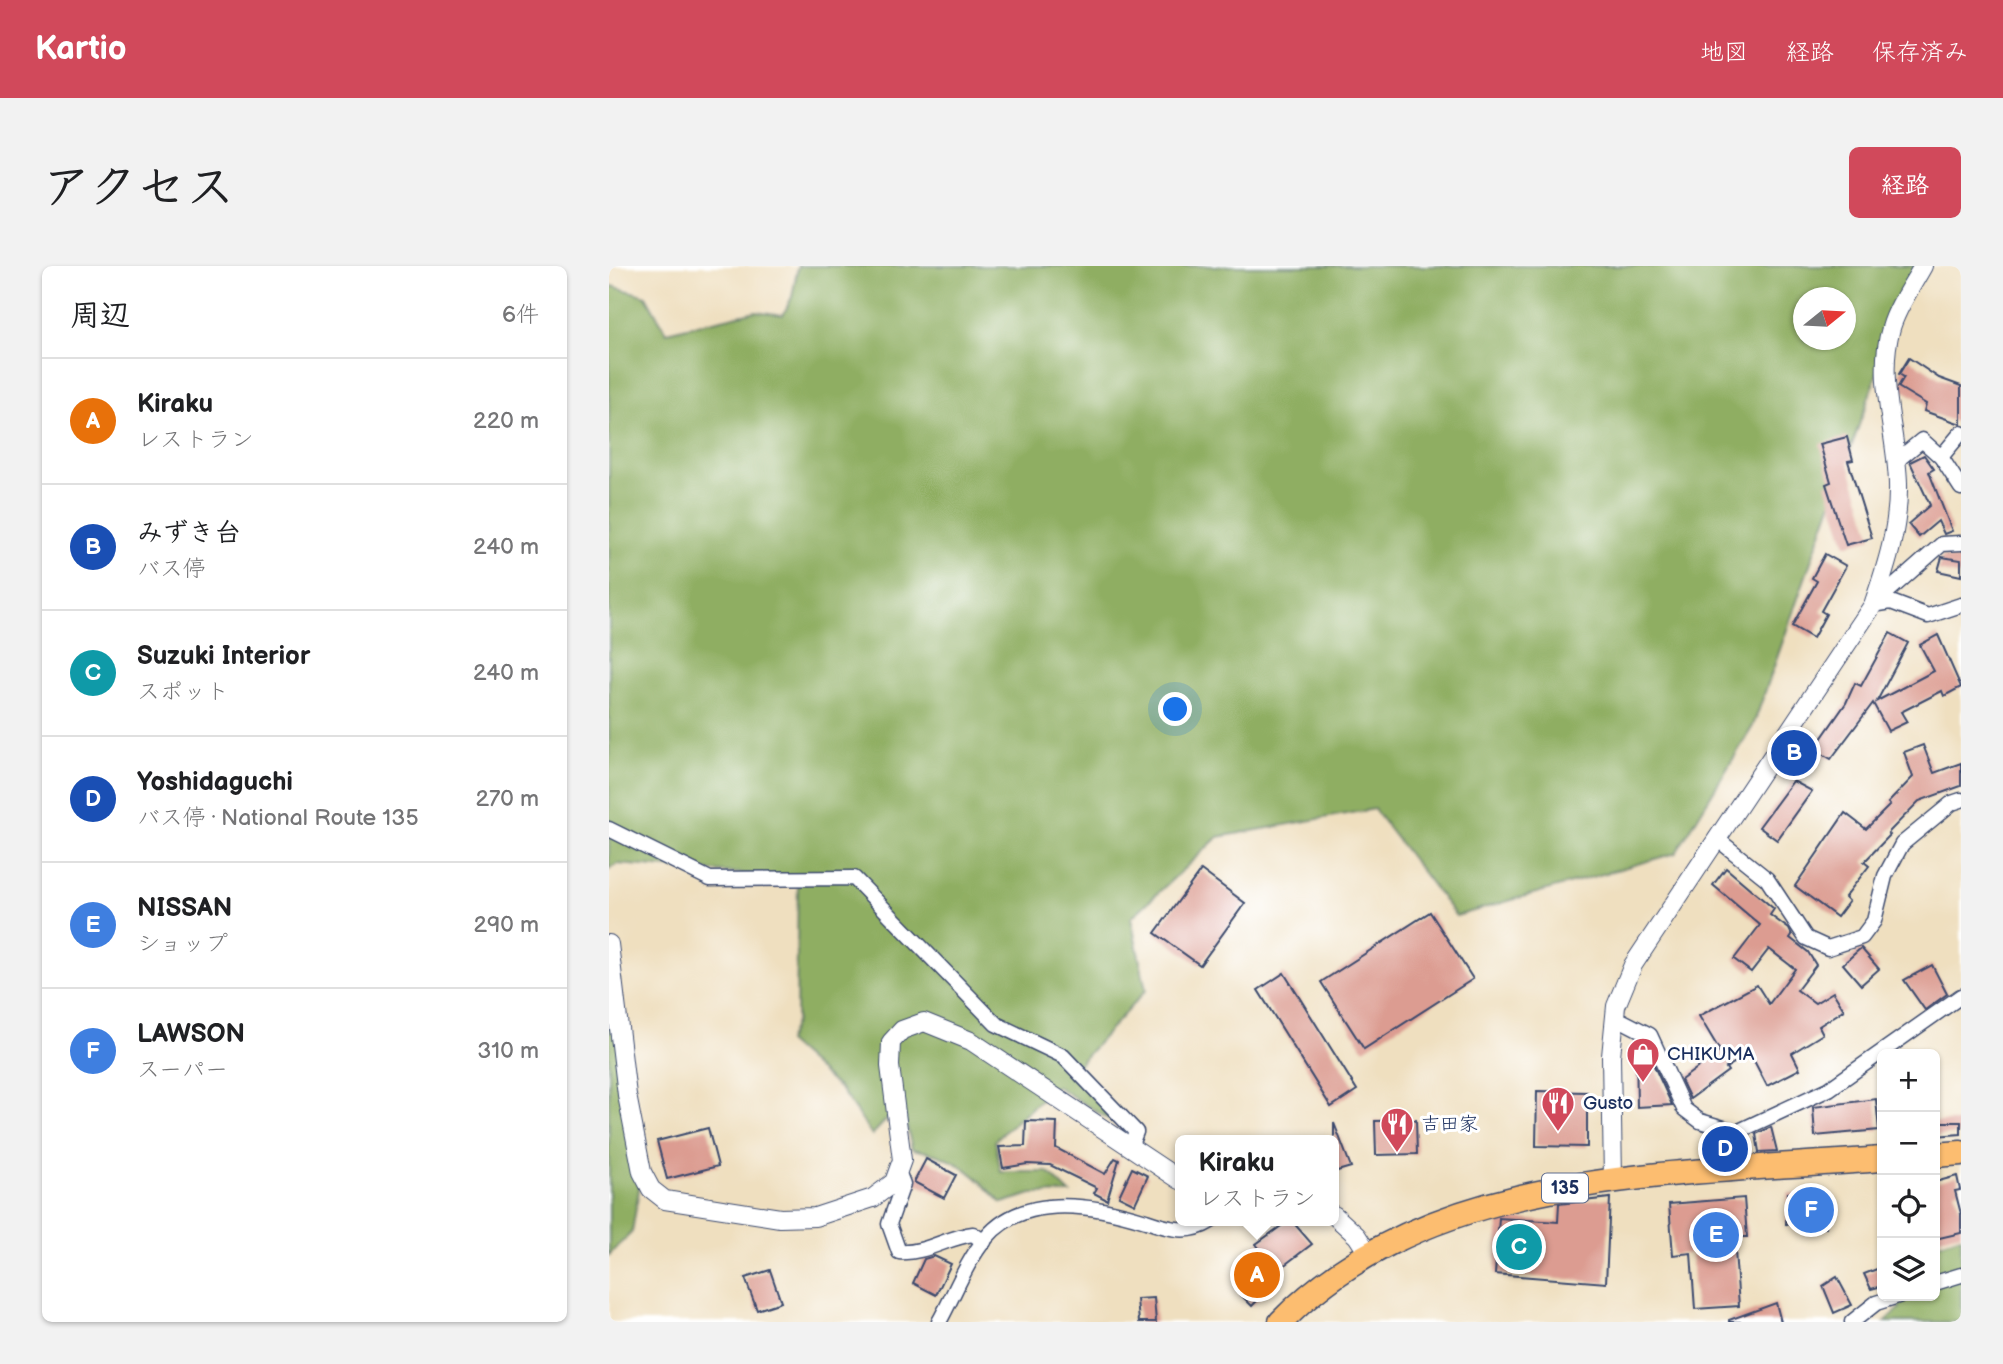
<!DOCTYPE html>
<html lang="ja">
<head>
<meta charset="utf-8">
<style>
  body { margin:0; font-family:"Balsamiq Sans","Klee One",sans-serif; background:#f2f2f2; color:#202124 }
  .controls { position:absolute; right:21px; bottom:21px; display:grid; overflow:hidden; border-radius:10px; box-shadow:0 2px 5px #0004 }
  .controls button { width:63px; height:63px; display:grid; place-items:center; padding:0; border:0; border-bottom:2px solid #e0e0e0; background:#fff; color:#202124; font:35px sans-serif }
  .compass { position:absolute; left:1184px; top:21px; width:63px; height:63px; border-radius:50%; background:#fff; box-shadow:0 2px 5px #0004; rotate:72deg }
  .you { position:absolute; left:567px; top:444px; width:24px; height:24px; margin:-18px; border:5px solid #fff; border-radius:50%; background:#1a73e8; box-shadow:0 0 0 10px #1a73e833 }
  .badge { display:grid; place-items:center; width:46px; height:46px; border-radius:50%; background:#d1495b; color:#fff; font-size:23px; font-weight:700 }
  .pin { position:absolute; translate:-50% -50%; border:4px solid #fff; box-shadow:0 2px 7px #0006 }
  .popup { position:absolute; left:566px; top:869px; width:164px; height:91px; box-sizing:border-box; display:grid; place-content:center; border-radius:10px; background:#fff; filter:drop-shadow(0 2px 5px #0005); font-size:23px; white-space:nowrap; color:#757577 }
  .popup b { font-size:26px; color:#202124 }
  .popup::after { content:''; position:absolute; left:50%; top:100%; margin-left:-14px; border:14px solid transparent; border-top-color:#fff }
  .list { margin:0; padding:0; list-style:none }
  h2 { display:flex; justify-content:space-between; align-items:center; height:91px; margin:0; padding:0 28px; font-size:30px }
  h2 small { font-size:23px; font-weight:400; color:#757577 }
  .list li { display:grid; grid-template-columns:46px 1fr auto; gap:21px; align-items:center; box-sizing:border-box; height:126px; padding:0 28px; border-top:2px solid #e0e0e0 }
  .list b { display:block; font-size:26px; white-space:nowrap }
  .list p { margin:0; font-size:23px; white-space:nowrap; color:#757577 }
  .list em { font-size:23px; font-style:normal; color:#757577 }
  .icon { flex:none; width:38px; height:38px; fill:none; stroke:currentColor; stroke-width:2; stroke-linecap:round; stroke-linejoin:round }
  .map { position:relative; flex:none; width:1352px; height:1056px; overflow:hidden; border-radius:10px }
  header { display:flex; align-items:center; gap:42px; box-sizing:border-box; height:98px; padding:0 35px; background:#d1495b; color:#fff }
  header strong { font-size:33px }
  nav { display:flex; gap:38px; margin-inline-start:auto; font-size:24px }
  .intro { display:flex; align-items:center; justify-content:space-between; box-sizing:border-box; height:168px; padding:0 42px }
  h1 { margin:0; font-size:49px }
  .button { padding:18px 32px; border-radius:10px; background:#d1495b; color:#fff; font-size:24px; font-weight:700 }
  main { display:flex; gap:42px; padding:0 42px }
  aside { flex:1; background:#fff; border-radius:10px; box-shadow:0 2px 5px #0004 }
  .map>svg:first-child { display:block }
  .forest { fill:#8fae62; stroke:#556e60; stroke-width:2; fill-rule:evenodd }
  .building { fill:#dc9c91 }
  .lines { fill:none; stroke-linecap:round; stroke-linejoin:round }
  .minor-casing { stroke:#3b496d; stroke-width:17 }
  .tertiary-casing { stroke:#3b496d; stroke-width:20 }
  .trunk-casing { stroke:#3b496d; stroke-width:27 }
  .minor { stroke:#fff; stroke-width:14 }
  .tertiary { stroke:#fff; stroke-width:18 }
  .trunk { stroke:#fcbd6f; stroke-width:24 }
  .labels { text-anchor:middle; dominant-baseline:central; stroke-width:6; stroke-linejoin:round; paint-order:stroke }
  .shield { fill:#fff; stroke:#5f6d8e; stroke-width:2 }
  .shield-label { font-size:18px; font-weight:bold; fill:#1b2f5e }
  .poi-label { font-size:19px; fill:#1b2f5e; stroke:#fff; text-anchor:start }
</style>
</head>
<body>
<header>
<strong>Kartio</strong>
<nav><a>地図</a><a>経路</a><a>保存済み</a></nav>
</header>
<div class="intro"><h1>アクセス</h1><a class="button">経路</a></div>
<main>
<aside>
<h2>周辺<small>6件</small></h2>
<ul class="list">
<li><span class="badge" style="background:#e8710a">A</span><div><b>Kiraku</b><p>レストラン</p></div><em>220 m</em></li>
<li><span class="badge" style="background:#1a4fb4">B</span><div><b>みずき台</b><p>バス停</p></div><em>240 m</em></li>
<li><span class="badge" style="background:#0f9aa8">C</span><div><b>Suzuki Interior</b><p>スポット</p></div><em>240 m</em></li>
<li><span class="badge" style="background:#1a4fb4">D</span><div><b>Yoshidaguchi</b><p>バス停 · National Route 135</p></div><em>270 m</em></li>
<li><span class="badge" style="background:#3f7fe0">E</span><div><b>NISSAN</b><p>ショップ</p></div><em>290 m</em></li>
<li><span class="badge" style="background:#3f7fe0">F</span><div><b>LAWSON</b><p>スーパー</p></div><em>310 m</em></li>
</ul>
</aside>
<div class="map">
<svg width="1352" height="1056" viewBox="0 0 1352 1056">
  <rect width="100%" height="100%" fill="#fff"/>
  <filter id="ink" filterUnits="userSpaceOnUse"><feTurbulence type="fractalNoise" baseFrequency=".0143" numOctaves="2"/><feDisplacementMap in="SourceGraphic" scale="14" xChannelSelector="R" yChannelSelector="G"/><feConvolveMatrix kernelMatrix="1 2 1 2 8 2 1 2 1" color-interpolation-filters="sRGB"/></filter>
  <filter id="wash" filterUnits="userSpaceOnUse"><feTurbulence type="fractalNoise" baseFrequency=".00686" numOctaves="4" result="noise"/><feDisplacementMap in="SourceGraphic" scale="28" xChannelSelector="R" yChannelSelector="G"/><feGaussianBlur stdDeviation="1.57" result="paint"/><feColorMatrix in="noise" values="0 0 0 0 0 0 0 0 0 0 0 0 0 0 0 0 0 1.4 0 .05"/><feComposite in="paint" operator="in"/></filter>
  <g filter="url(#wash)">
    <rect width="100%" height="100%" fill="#efdfbf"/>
    <g class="forest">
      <path d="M189,0H1306L1144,460L1067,587L847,650L765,543L609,571L522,652L537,724L467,801L498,836L504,856L447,820L386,874L392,906H439L461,927L423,928L393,937C362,905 347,890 303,883L295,848L279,852L263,869L232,824L178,776L187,754L189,612L8,598L0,604V19L37,30L57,66L147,45L174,49L183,31ZM1195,32H1237V74H1195Z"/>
      <polygon points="0,701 33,906 23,966 0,989"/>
      <polygon points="1352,970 1352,1056 1276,1056 1291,1042 1280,1030 1326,1030 1326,979"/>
    </g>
    <g id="blocks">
      <g class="building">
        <polygon points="1300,92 1330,112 1352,120 1352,158 1315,145 1317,138 1289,121 1295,111 1290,108"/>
        <polygon points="1238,171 1244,194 1239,195 1263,272 1237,279 1217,218 1222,216 1211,178"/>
        <polygon points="1315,189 1325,203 1320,206 1343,265 1335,268 1329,255 1310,271 1299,258 1321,239 1301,196"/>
        <polygon points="1216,288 1237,300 1212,345 1217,348 1204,372 1183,360 1208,315 1203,312"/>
        <polygon points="1333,291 1352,294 1352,310 1329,305"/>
        <polygon points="1281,367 1299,377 1268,435 1325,405 1311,379 1329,369 1352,421 1335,430 1333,425 1292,446 1298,456 1279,465 1264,437 1222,493 1205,483 1237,437 1246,417 1252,420"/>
        <polygon points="1314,479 1325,507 1352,497 1352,520 1310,535 1279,567 1281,569 1255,596 1260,600 1236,631 1240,635 1228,651 1186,620 1236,547 1257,563 1281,539 1279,537 1304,511 1295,486"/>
        <polygon points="1184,515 1203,525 1168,574 1150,561"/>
        <polygon points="1117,602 1165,643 1161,649 1180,663 1183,669 1181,672 1199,686 1207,699 1188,724 1206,737 1224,726 1235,744 1210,760 1214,768 1183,787 1191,803 1158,820 1141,787 1117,802 1119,805 1081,833 1072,814 1111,785 1090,750 1148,719 1160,738 1186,703 1160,683 1142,706 1125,693 1151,659 1104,619"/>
        <polygon points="592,604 636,637 591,699 546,667"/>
        <polygon points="821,646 864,713 755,783 712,716"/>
        <polygon points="1252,682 1270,703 1252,719 1234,698"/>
        <polygon points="1323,699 1338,728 1316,744 1295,714"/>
        <polygon points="675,707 748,824 722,841 649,724"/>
        <polygon points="1034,776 1063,839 1028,841 1027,778"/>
        <polygon points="928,825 978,826 978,881 927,880"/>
        <polygon points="1267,833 1270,864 1206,870 1204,841"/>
        <polygon points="807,854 808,888 767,889 766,855"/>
        <polygon points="417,855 448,856 447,882 496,908 506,892 510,894 498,934 485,927 488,922 441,899 418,898 394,902 390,881 416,880"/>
        <polygon points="1326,856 1352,856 1352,868 1326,870"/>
        <polygon points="725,857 742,901 725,906"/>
        <polygon points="1162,861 1168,885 1150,886 1147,868"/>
        <polygon points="99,862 109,900 58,913 48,875"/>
        <polygon points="317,893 347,909 335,932 305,916"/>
        <polygon points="523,902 539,910 526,938 510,930"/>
        <polygon points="1348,910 1351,924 1346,925 1352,948 1352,967 1326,973 1326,916"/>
        <polygon points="1179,927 1211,930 1219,938 1217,962 1177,958"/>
        <polygon points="1001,932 997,1017 886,1008 890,952 949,956 950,938"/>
        <polygon points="1135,932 1138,971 1125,971 1130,1040 1086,1043 1082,987 1064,989 1060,938"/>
        <polygon points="679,955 683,955 703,978 669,1004 665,1017 643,1040 630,1027 634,993 650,982 647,978"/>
        <polygon points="325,990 342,998 327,1029 304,1017 315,993"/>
        <polygon points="1273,1001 1273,1020 1262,1023 1255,1008"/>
        <polygon points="161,1004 172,1036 148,1044 136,1012"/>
        <polygon points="1228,1011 1243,1039 1225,1047 1214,1020"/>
        <polygon points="545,1032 547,1056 530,1056 528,1033"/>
        <polygon points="1167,1037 1172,1056 1120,1056 1120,1054"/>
      </g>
    </g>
  </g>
  <g filter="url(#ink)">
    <use href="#blocks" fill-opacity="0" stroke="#3b496d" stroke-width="2"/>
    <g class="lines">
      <defs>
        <g id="minor">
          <polyline points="1332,191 1352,167"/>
          <polyline points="1286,196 1313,174 1332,191 1352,222"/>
          <polyline points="1265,338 1333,278 1352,277"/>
          <polyline points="1264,339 1282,336 1319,350 1352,339"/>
          <polyline points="0,563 101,613 245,612 387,758 454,790 527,866 521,881"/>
          <polyline points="1107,572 1158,613 1197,672 1219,682 1253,671 1265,655 1276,610 1293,578 1343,537 1352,534"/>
          <polyline points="1006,751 1041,769 1075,843 1091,855 1128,866 1220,823 1352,730"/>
          <path d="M289,905L294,918L280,958L290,986C316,988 339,971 364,968L375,976"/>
          <polyline points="1326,1017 1352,1009"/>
          <path d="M330,1056C345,1029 357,996 377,972C415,926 486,939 537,955C560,963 580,969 602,955"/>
          <polyline points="1243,1056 1267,1037 1289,1030"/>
        </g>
        <g id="tertiary">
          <polyline points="0,678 18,829 33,906 42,923 56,934 171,952 206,951 264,932 285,916 293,894 281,800 282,776 293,764 315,756 362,775 571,914"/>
          <path d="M1004,914L1002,790L1007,740L1024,699L1264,339C1278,299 1290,261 1289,218C1288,167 1267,113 1282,62C1288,41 1303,20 1314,0"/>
          <polyline points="725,949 748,970 759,987"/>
        </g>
        <g id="trunk">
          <polyline points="1326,889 1352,887"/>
          <path d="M672,1056C822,901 1073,909 1273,893"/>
        </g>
      </defs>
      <use href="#minor" class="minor-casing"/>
      <use href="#tertiary" class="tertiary-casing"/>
      <use href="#trunk" class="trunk-casing"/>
      <use href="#minor" class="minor"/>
      <use href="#tertiary" class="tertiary"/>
      <use href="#trunk" class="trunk"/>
    </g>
  </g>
  <defs>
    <symbol id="shop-pin" viewBox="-11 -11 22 30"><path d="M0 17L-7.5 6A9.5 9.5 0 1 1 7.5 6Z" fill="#d1495b" stroke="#fff"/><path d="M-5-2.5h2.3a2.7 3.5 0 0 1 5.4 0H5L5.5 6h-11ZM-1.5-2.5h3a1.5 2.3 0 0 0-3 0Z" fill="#fff"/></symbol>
    <symbol id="restaurant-pin" viewBox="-11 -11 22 30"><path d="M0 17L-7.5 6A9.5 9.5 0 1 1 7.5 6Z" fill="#d1495b" stroke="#fff"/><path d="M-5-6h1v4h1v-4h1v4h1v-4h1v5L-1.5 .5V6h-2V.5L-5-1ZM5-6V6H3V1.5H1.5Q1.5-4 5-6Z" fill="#fff"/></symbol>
  </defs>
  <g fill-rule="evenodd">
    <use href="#shop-pin" x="1015" y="769" width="38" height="52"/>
    <use href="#restaurant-pin" x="930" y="818" width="38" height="52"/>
    <use href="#restaurant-pin" x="769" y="839" width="38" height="52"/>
  </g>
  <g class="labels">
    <rect class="shield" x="933" y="907.5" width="46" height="29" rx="5"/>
    <g class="shield-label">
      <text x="956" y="922">135</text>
    </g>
    <g class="poi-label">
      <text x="1058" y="788">CHIKUMA</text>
      <text x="974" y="837">Gusto</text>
      <text x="812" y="858">吉田家</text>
    </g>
  </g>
</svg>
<div class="controls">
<button>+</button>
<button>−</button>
<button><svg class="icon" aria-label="locate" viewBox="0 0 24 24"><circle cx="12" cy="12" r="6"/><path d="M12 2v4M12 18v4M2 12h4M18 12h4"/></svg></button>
<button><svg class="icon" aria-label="layers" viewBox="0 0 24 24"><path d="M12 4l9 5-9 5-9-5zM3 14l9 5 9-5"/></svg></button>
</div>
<svg class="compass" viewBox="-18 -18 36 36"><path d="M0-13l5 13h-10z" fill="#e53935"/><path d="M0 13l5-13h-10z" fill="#757577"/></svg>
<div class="you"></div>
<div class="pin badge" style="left:648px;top:1009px;background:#e8710a">A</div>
<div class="popup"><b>Kiraku</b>レストラン</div>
<div class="pin badge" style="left:1185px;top:487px;background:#1a4fb4">B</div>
<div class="pin badge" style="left:910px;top:981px;background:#0f9aa8">C</div>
<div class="pin badge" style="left:1116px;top:883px;background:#1a4fb4">D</div>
<div class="pin badge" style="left:1107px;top:969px;background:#3f7fe0">E</div>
<div class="pin badge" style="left:1202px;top:944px;background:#3f7fe0">F</div>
</div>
</main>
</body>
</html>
